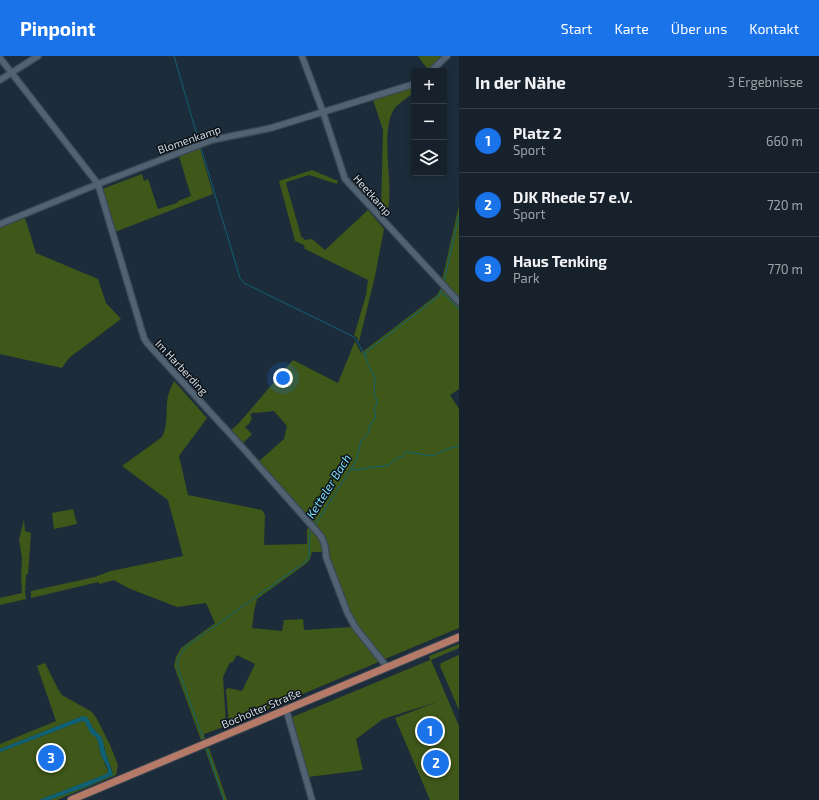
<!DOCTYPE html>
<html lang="de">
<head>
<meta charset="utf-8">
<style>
  body { margin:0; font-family:"Exo 2",sans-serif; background:#1f2934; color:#f1f3f6 }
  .controls { position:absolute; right:12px; top:12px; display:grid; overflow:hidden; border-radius:4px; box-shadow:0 2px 6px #0003 }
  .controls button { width:36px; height:36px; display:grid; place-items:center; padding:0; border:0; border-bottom:1px solid #353e48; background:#16212c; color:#f1f3f6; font:20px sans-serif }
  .you { position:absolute; left:283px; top:322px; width:14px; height:14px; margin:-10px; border:3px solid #fff; border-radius:50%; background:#1a73e8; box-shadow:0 0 0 6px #1a73e833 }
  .badge { display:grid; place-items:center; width:26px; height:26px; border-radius:50%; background:#1a73e8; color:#fff; font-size:13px; font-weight:700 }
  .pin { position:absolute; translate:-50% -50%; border:2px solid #fff; box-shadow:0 1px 4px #0006 }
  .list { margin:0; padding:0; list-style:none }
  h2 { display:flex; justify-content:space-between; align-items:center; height:52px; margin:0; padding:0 16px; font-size:17px }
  h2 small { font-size:13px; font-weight:400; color:#9ea3a9 }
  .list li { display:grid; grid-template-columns:26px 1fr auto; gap:12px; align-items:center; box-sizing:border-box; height:64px; padding:0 16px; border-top:1px solid #353e48 }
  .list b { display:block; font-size:15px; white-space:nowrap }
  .list p { margin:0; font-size:13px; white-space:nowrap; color:#9ea3a9 }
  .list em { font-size:13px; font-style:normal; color:#9ea3a9 }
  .icon { flex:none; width:22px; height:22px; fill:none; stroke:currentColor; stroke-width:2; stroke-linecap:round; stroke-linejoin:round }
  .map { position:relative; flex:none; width:459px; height:744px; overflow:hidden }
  header { display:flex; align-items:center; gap:24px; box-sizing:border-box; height:56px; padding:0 20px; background:#1a73e8; color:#fff }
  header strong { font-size:19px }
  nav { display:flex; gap:22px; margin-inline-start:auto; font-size:14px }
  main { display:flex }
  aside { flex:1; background:#16212c }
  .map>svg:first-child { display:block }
  .green { fill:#3f5718 }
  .water { fill:#0f6173 }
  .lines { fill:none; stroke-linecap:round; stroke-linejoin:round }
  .stream { stroke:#0f6173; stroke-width:1 }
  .minor-casing { stroke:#3b4854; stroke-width:8 }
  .major-casing { stroke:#3b4854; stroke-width:9 }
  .minor { stroke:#516272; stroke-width:5.5 }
  .major { stroke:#b67b68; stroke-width:7 }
  .labels { text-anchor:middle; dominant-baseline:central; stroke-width:3; stroke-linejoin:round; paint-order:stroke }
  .street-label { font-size:11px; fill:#d2dce5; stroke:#0d131a }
  .water-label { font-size:12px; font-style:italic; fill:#78ddf8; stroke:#0d131a }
</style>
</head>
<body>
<header>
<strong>Pinpoint</strong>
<nav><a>Start</a><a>Karte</a><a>Über uns</a><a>Kontakt</a></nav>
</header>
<main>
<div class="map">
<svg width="459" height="744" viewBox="0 0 459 744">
  <rect width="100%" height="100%" fill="#1d2c3a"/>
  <g class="green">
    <polygon points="418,0 443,0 428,14"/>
    <path d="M414,31V37C408,41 400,46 395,52C379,73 394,127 388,153C387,156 386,159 385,162L381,159V154L383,74L373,44Z"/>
    <polygon points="200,92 213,138 115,176 102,133 142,118 144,125 148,123 158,153 177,147 178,145 191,140 179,100"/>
    <polygon points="312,114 338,125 337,128 309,119 287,126 286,127 301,180 305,184 312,183 325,194 368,154 384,173 375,220 359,286 357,281 354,280 366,239 368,224 305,193 304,189 295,185 279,125"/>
    <polygon points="459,149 459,242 442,224"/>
    <polygon points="25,162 36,197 98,223 106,247 121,263 69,302 62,312 0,298 0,172"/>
    <path d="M441,232L459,251V333L450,339L459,353V572L385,603L363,577L350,559L328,500C328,497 329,494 329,491C328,478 270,419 258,406L284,383L287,370L274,355L255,357L254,356L250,359L252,362L249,368L245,371L252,378L242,388L230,375L239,367L293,304L338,327L355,285L361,297L437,239Z"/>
    <path d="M174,325L207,362L179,400L188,439L262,454L265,459L264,489L307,488V473L310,470L313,475L318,480L323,486V496H312L310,503L307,507L257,543L254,556L252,572L282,575L284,564L303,563L304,574L353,571L381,605L229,669L226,634L228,632L242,635L255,608L237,599L232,607L230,606L223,621L226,670L204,678L205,683L201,684L174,610L176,601L181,592L215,567L206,547L177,551L128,532L114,524L99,528V526L94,527L31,542V535L95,521L111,515L183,500L168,444L122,410L162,381C169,368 165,354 168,340C169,335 172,330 174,325Z"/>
    <polygon points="73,453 77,468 54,473 52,457"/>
    <polygon points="24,463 25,475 31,477 28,518 26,519 25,536 26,543 0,549 0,542 22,537 21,520 22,502 19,484"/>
    <polygon points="459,588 459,592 431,604 459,670 459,744 430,744 395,662 437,646 383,663 356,683 363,714 308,721 290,662 430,604 429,600"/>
    <polygon points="459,599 459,654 440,610 441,607"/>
    <polygon points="45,607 58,633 62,639 92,656 97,663 110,689 118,709 116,719 57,744 49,744 88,730 113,719 112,714 106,698 103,685 101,681 93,672 88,663 83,660 65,667 0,693 0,688 56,665 37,610"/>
    <polygon points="82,665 85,666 88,672 97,683 101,699 108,715 107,718 39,744 0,744 0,696"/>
    <polygon points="209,692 227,744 223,744 205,693"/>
  </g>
  <path class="water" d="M83,660C90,661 89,667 93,672C96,676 99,678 102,682C104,687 104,692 106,698C108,705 111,711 113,719L88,730L49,744H39L104,719L108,717V713L101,699L98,686L96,681L91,678L85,666L82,665L0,696V693L65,667Z"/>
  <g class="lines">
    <g class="stream">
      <polyline points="174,0 199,86"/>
      <polyline points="201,92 240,222 244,227 352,280 356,283 365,300"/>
      <polyline points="444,226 459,159"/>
      <polyline points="442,237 445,239 459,253"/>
      <polyline points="352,413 356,414 373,411 385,410 389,409 397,402 402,401 406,396 409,396 414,397 432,400 450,392 459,390"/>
      <path d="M315,469L356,405L361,385L369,376L370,369L375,362L376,359L374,353C381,342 373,343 374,336C374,330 376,327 374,320C371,312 364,305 366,296L439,240L442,233"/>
      <path d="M203,682L178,613C175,603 181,597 187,590L305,506L309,501L310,475L312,473"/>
      <polyline points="207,693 224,744"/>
    </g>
    <defs>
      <g id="minor">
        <polyline points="302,0 323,56 345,123 459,246"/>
        <path d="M0,2L98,128L144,282L147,287L242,391L320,479C325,486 326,492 326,501L347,556L355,571L387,611"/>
        <polyline points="431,15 447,0"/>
        <polyline points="0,24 38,0"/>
        <polyline points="0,168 98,128 212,84 271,72 414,28"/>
        <polyline points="286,653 312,744"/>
      </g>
      <polyline id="major" points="71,744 459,581"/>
    </defs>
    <use href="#minor" class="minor-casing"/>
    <use href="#major" class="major-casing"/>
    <use href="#minor" class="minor"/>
    <use href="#major" class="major"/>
  </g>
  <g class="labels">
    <g class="street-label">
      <text transform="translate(189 83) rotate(-19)">Blomenkamp</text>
      <text transform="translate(373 139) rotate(48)">Heetkamp</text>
      <text transform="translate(182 311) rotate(47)">Im Harberding</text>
      <text transform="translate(261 652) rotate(-23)">Bocholter Straße</text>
    </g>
    <g class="water-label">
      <text transform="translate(328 430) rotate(-58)">Ketteler Bach</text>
    </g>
  </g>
</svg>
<div class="controls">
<button>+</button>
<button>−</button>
<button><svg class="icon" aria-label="layers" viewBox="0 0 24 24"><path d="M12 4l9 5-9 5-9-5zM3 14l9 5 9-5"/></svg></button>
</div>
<div class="you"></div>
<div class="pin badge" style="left:430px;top:675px">1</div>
<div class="pin badge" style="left:436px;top:707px">2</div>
<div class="pin badge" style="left:51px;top:702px">3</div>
</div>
<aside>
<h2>In der Nähe<small>3 Ergebnisse</small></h2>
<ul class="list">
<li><span class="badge">1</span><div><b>Platz 2</b><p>Sport</p></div><em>660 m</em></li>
<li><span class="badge">2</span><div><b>DJK Rhede 57 e.V.</b><p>Sport</p></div><em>720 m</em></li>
<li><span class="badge">3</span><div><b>Haus Tenking</b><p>Park</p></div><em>770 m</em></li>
</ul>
</aside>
</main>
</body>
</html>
